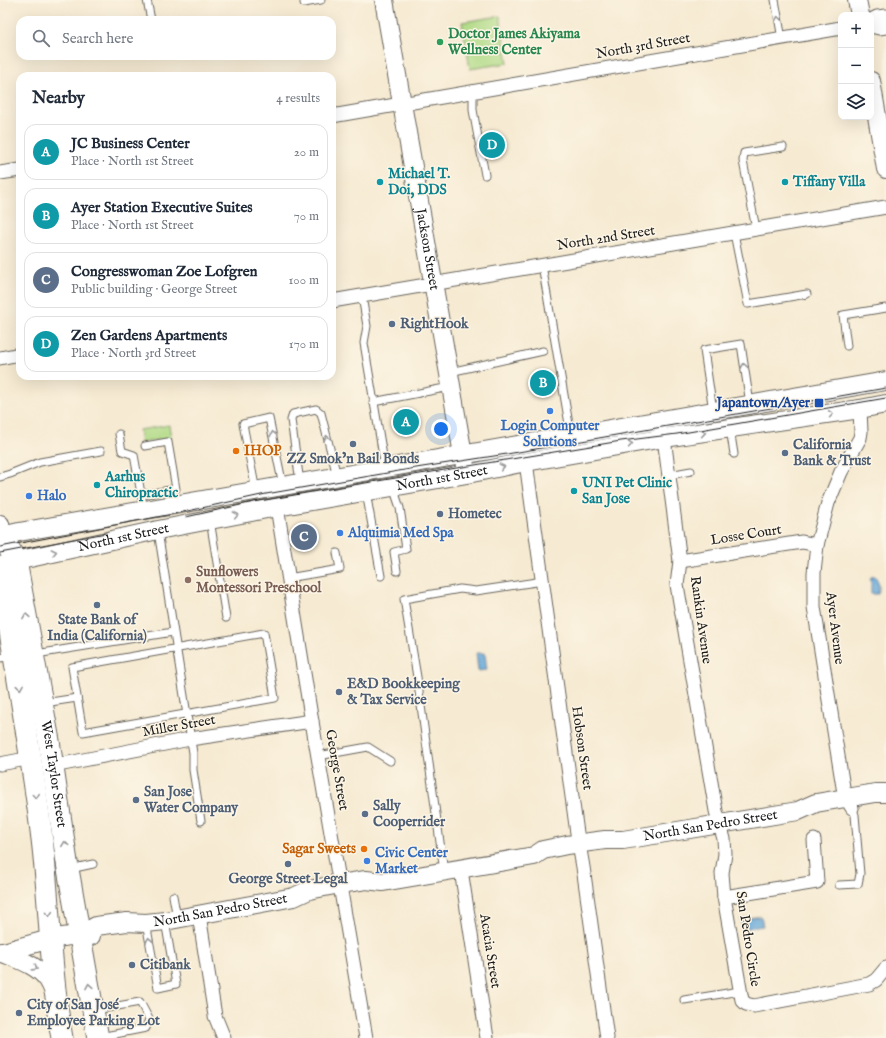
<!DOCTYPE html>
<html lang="en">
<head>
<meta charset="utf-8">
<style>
  body { margin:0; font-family:"IM FELL English",serif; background:#f2f2f3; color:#1f2937 }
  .controls { position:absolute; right:12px; top:12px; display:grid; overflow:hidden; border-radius:8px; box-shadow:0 4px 16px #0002 }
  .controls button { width:36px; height:36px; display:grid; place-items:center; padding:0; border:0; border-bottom:1px solid #e0e1e3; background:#fff; color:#1f2937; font:20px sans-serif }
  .you { position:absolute; left:441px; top:429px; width:14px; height:14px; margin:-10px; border:3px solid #fff; border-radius:50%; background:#1a73e8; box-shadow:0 0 0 6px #1a73e833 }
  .badge { display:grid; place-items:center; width:26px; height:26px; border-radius:50%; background:#1a73e8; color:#fff; font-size:13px; font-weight:700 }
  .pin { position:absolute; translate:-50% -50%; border:2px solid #fff; box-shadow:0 1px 4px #0006 }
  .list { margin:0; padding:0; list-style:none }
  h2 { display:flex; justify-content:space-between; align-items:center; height:52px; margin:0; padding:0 16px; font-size:17px }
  h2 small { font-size:13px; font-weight:400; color:#747a83 }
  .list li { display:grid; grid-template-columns:26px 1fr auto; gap:12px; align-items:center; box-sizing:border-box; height:56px; margin:0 8px 8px; padding:0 8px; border:1px solid #e0e1e3; border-radius:12px }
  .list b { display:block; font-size:15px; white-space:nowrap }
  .list p { margin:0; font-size:13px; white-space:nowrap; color:#747a83 }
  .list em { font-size:13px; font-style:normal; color:#747a83 }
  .icon { flex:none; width:22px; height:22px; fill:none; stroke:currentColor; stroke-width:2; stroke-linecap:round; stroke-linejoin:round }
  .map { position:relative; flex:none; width:886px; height:1038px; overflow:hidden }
  .search { position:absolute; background:#fff; box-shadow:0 4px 16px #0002; left:16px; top:16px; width:320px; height:44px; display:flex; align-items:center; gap:10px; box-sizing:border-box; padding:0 14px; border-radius:12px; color:#747a83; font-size:15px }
  .panel { position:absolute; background:#fff; box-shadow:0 4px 16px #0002; left:16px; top:72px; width:320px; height:308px; border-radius:12px }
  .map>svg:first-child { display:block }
  .green { fill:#b0da86; stroke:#667b51 }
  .water { fill:#62a5d7; stroke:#3f607a }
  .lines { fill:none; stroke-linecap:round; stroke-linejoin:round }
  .lane-casing { stroke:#68645c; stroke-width:9 }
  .street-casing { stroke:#68645c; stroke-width:15 }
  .secondary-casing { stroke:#68645c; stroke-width:20 }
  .primary-casing { stroke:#68645c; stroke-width:23 }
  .lane { stroke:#fff; stroke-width:7 }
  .street { stroke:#fff; stroke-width:13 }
  .secondary { stroke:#fff; stroke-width:18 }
  .primary { stroke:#fff; stroke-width:21 }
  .tram { stroke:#1c1c1c; stroke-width:1 }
  .oneway { stroke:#999 }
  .leisure-dot { fill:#2e9e5b; stroke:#fcf5e5; stroke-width:1.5 }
  .culture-dot { fill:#0f9aa8; stroke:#fcf5e5; stroke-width:1.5 }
  .service-dot { fill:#5c6f8a; stroke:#fcf5e5; stroke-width:1.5 }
  .transit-dot { fill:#1a4fb4; stroke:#fcf5e5; stroke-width:1.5 }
  .shop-dot { fill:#3f7fe0; stroke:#fcf5e5; stroke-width:1.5 }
  .food-dot { fill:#e8710a; stroke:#fcf5e5; stroke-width:1.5 }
  .education-dot { fill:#8d6e63; stroke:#fcf5e5; stroke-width:1.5 }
  .labels { text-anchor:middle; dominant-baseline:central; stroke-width:3; stroke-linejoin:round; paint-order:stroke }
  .leisure-label { font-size:14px; font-weight:bold; fill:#27864d; stroke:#fcf5e5; text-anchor:start }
  .street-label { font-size:14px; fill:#1c1c1c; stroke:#fcf5e5 }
  .culture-label { font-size:14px; font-weight:bold; fill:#0d838f; stroke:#fcf5e5; text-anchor:start }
  .service-label { font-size:14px; font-weight:bold; fill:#4e5e75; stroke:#fcf5e5; text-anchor:start }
  .transit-label { font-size:14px; font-weight:bold; fill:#164399; stroke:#fcf5e5; text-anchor:end }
  .shop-label { font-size:14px; font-weight:bold; fill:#366cbe; stroke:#fcf5e5; text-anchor:start }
  .food-label { font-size:14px; font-weight:bold; fill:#c56008; stroke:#fcf5e5; text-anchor:start }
  .education-label { font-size:14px; font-weight:bold; fill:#785e54; stroke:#fcf5e5; text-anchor:start }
</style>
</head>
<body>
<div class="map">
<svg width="886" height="1038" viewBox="0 0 886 1038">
  <rect width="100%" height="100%" fill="#fcf5e5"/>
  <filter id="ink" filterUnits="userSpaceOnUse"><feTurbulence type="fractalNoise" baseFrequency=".025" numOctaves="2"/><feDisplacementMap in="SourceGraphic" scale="8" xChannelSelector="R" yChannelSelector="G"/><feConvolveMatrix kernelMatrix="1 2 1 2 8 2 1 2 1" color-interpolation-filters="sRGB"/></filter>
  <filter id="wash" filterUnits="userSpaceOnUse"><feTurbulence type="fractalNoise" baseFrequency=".012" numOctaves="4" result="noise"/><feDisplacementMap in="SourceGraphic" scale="16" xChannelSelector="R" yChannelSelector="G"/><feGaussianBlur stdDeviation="0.9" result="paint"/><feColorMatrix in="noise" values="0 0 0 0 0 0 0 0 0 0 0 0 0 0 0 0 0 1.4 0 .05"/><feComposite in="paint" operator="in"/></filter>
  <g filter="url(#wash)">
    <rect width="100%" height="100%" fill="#f6ead2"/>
    <g class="green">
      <polygon points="500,16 508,63 470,69 462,22"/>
      <polygon points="169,425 171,438 141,443 139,430"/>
    </g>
    <g class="water">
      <path d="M872,576H875C879,582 880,587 878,594H871V582L870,579Z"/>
      <polygon points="476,653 485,653 487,670 478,671"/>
      <polygon points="761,916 763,926 742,929 741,919"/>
    </g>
  </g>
  <g filter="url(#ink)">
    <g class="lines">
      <defs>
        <g id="lane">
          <polyline points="147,0 151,20"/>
          <polyline points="775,0 782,39"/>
          <polyline points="304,3 321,0"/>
          <polyline points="473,92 473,110 485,175"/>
          <polyline points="756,229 743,161 744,153 783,147"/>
          <polyline points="734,233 748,304 807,294"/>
          <polyline points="542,265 571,436"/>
          <polyline points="362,296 367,326 364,343 385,468"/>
          <polyline points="847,346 843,315 886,308"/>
          <polyline points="450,372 543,351"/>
          <polyline points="373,402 450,387"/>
          <polyline points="713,411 704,350 741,344 750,404"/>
          <polyline points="730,429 734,454"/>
          <polyline points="119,434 122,451 134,455 144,510"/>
          <polyline points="669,475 691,471"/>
          <polyline points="0,477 10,474 40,462 101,451"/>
          <polyline points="300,482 291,420 293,414 316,409 321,413 337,476"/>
          <polyline points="393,487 400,508 406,549 394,552 397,571"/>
          <polyline points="256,491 243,424 269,418 283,486"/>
          <polyline points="366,492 381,576"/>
          <polyline points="141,495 176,489 168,442 145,446"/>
          <polyline points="210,520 226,618"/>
          <polyline points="158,531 193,753 193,770 201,821"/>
          <polyline points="288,578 340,569 337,553"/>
          <polygon points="264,633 275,698 83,732 72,667"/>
          <polyline points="36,654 173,632"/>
          <polyline points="0,658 12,656"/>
          <polyline points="44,703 77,698"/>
          <polyline points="318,756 368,747 390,761"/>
          <polyline points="70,869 93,864"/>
          <polyline points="444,871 417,677 404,599 460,589 476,591 543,581"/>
          <polyline points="839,885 858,884 860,874 855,815 852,808"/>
          <polyline points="173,896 177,918"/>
          <polyline points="146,923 158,988 176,984 165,921"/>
          <polyline points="684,1000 740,991"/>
          <polyline points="95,1010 140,1002 149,1019 146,1028 100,1037"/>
        </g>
        <g id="street">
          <polyline points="871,20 877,17 886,16"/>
          <polyline points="871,26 879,28 886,27"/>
          <polyline points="332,116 841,28"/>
          <polyline points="0,173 20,170"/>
          <polyline points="332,301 886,207"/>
          <polyline points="0,358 20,354"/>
          <polyline points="661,432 664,438 680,561 677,585 716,811 724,839 725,854 722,873 724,897 742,1000 746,1004 754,1006 869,984 876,980 886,968"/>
          <polyline points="526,462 577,833 583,867 607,1038"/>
          <polyline points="277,507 310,710 366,1038"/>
          <polyline points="680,561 802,542 817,545"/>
          <polyline points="0,764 31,758"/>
          <polyline points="53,766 190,739 312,721"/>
          <polyline points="852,808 846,798 843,787 814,607 814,573 817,545 828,503 841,472 860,438 861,432 860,409"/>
          <polyline points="461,870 487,1038"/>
          <polyline points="724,897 817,882 814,840"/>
          <polyline points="199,915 215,1016 224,1038"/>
        </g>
        <g id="secondary">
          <path id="s1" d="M384,0L465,466"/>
          <polyline points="857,0 860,15"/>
          <polyline points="871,81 886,169"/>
          <polyline points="0,524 2,536 19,532 886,381"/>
          <path id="s2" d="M16,561L158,530L277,507L467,474L526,462L664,438L860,409L886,404"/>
          <path id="s3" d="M80,935L96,926L127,922L146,923L165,921L294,897L309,890L340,884L366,880L383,882L534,856L543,850L567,845L605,840H623L798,811L816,803L875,793H886"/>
          <path d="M1,952C17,959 38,965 48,980C51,984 53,990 55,995"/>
          <path d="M0,953C30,945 60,933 91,936"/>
        </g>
        <g id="primary">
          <path id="s4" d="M2,536L16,561L49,741L68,869L98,1038"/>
          <path d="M0,567C13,658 31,748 42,839C50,905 50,973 62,1038"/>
        </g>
      </defs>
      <use href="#lane" class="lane-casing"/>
      <use href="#street" class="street-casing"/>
      <use href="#secondary" class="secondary-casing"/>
      <use href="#primary" class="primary-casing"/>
      <use href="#lane" class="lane"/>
      <use href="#street" class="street"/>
      <use href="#secondary" class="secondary"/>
      <use href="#primary" class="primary"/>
      <g class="tram">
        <polyline points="186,517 254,502 341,487 621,441 677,434 886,398"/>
        <polyline points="0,547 183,512 266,494 416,468 507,454 886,388"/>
        <polyline points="0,553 106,533"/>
      </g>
    </g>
    <defs><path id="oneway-chevron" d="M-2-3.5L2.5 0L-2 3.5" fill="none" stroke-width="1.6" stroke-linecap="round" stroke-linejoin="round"/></defs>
    <g class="oneway">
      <use href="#oneway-chevron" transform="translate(778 19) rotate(-99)"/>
      <use href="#oneway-chevron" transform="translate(744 366) rotate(-99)"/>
      <use href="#oneway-chevron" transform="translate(831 414) rotate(-8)"/>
      <use href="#oneway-chevron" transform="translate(703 433) rotate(-9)"/>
      <use href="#oneway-chevron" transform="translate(273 434) rotate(-102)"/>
      <use href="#oneway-chevron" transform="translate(327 438) rotate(-103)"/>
      <use href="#oneway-chevron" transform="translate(630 444) rotate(-10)"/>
      <use href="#oneway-chevron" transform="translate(502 467) rotate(-11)"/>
      <use href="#oneway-chevron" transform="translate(236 515) rotate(-11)"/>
      <use href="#oneway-chevron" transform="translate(54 552) rotate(-12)"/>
      <use href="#oneway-chevron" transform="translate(26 616) rotate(-100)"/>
      <use href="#oneway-chevron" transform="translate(20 687) rotate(81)"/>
      <use href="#oneway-chevron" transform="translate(36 796) rotate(82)"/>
      <use href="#oneway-chevron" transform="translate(65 844) rotate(-98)"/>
      <use href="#oneway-chevron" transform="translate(49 914) rotate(85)"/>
      <use href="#oneway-chevron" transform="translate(149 940) rotate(-100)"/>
      <use href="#oneway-chevron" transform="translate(35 968) rotate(32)"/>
      <use href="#oneway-chevron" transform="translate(89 986) rotate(-100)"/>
    </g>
  </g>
  <circle class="leisure-dot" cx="440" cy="42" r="4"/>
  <g class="culture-dot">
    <circle cx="380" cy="182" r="4"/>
    <circle cx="785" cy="182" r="4"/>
    <circle cx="97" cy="485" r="4"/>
    <circle cx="574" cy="491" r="4"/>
  </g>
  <g class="service-dot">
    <circle cx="392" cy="324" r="4"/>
    <circle cx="353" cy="444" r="4"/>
    <circle cx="785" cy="453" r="4"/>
    <circle cx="440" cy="514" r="4"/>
    <circle cx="97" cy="605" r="4"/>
    <circle cx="339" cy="692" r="4"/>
    <circle cx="136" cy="800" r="4"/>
    <circle cx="365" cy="814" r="4"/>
    <circle cx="288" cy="864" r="4"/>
    <circle cx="132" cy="965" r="4"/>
    <circle cx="19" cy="1013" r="4"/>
  </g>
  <rect class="transit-dot" x="814" y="398" width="10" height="10" rx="2"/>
  <g class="shop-dot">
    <circle cx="550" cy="411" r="4"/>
    <circle cx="29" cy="496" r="4"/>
    <circle cx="340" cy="533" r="4"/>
    <circle cx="367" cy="861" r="4"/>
  </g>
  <g class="food-dot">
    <circle cx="236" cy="451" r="4"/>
    <circle cx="364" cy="849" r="4"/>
  </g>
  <circle class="education-dot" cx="188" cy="580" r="4"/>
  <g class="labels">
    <g class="leisure-label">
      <text x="448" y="34">Doctor James Akiyama<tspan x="448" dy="16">Wellness Center</tspan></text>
    </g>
    <g class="street-label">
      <text transform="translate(643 46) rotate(-10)">North 3rd Street</text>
      <text transform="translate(606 238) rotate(-9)">North 2nd Street</text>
      <text stroke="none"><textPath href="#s1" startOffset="253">Jackson Street</textPath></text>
      <text stroke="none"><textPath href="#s2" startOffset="434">North 1st Street</textPath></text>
      <text transform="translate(746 535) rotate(-9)">Losse Court</text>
      <text stroke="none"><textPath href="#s2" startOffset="110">North 1st Street</textPath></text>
      <text transform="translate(701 620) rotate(82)">Rankin Avenue</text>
      <text transform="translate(835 628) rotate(83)">Ayer Avenue</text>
      <text transform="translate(179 726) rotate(-10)">Miller Street</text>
      <text transform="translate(582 748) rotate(82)">Hobson Street</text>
      <text transform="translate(337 770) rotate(80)">George Street</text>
      <text stroke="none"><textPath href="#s4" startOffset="245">West Taylor Street</textPath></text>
      <text stroke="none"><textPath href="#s3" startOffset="644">North San Pedro Street</textPath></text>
      <text stroke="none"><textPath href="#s3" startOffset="144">North San Pedro Street</textPath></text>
      <text transform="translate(748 939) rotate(81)">San Pedro Circle</text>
      <text transform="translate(490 951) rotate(81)">Acacia Street</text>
    </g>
    <g class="culture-label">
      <text x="388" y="174">Michael T.<tspan x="388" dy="16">Doi, DDS</tspan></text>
      <text x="793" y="182">Tiffany Villa</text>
      <text x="105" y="477">Aarhus<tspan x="105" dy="16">Chiropractic</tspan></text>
      <text x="582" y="483">UNI Pet Clinic<tspan x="582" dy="16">San Jose</tspan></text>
    </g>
    <g class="service-label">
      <text x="400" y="324">RightHook</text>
      <text x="793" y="445">California<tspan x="793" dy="16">Bank &amp; Trust</tspan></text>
      <text x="353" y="459" text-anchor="middle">ZZ Smok’n Bail Bonds</text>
      <text x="448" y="514">Hometec</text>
      <text x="97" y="620" text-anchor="middle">State Bank of<tspan x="97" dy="16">India (California)</tspan></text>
      <text x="347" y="684">E&amp;D Bookkeeping<tspan x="347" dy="16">&amp; Tax Service</tspan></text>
      <text x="144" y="792">San Jose<tspan x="144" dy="16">Water Company</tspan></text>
      <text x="373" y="806">Sally<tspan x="373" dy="16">Cooperrider</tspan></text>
      <text x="288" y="879" text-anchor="middle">George Street Legal</text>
      <text x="140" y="965">Citibank</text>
      <text x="27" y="1005">City of San José<tspan x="27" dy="16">Employee Parking Lot</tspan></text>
    </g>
    <g class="transit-label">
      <text x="810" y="403">Japantown/Ayer</text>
    </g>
    <g class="shop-label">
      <text x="550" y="426" text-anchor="middle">Login Computer<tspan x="550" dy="16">Solutions</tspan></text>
      <text x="37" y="496">Halo</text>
      <text x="348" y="533">Alquimia Med Spa</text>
      <text x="375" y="853">Civic Center<tspan x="375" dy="16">Market</tspan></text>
    </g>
    <g class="food-label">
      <text x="244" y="451">IHOP</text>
      <text x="356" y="849" text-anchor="end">Sagar Sweets</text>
    </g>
    <g class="education-label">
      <text x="196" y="572">Sunflowers<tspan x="196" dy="16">Montessori Preschool</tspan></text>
    </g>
  </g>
</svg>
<div class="controls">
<button>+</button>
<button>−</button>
<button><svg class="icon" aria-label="layers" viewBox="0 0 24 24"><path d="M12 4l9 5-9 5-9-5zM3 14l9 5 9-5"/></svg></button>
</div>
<div class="you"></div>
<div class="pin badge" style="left:406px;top:422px;background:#0f9aa8">A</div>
<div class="pin badge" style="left:543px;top:383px;background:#0f9aa8">B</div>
<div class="pin badge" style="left:304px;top:537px;background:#5c6f8a">C</div>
<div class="pin badge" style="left:492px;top:145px;background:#0f9aa8">D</div>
<div class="search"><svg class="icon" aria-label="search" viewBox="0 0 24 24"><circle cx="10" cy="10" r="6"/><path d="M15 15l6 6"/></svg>Search here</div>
<section class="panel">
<h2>Nearby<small>4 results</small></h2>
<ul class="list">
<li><span class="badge" style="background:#0f9aa8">A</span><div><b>JC Business Center</b><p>Place · North 1st Street</p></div><em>20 m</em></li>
<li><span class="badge" style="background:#0f9aa8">B</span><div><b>Ayer Station Executive Suites</b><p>Place · North 1st Street</p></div><em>70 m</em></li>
<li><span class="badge" style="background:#5c6f8a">C</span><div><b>Congresswoman Zoe Lofgren</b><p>Public building · George Street</p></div><em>100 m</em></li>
<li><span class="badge" style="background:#0f9aa8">D</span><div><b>Zen Gardens Apartments</b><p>Place · North 3rd Street</p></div><em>170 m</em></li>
</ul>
</section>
</div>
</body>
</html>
